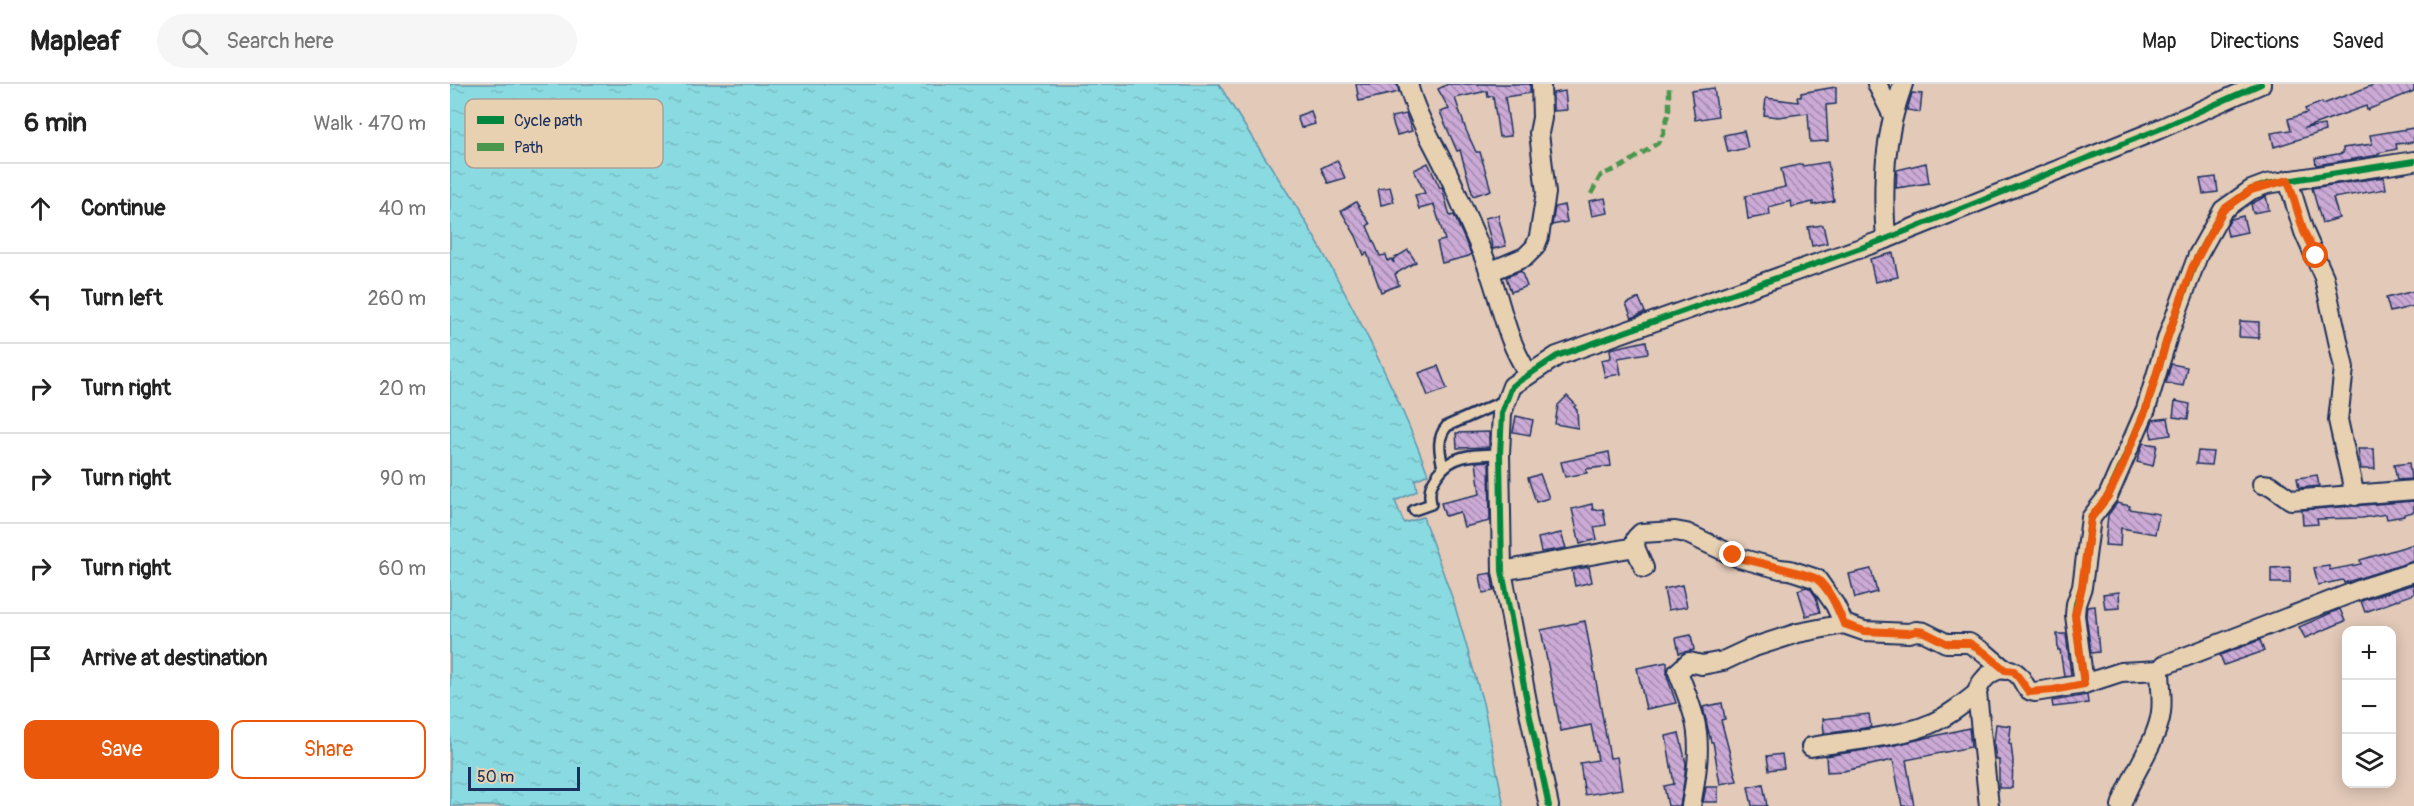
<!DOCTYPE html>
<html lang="en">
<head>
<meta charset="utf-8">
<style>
  body { margin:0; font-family:Pangolin,sans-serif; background:#f6f6f6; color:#222 }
  .controls { position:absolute; right:18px; bottom:18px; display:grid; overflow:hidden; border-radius:12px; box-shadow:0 3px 15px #0003 }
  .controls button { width:54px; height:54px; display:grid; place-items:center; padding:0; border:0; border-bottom:2px solid #e0e0e0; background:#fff; color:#222; font:30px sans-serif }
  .scale { position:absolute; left:18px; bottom:15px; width:112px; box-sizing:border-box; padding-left:6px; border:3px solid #1b2f5e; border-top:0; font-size:16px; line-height:21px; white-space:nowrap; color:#1b2f5e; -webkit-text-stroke:4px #e8d1b1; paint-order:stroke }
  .stop { position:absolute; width:18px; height:18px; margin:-14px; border:4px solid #ea580c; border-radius:50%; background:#fff }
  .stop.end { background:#ea580c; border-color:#fff; box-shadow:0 2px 6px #0008 }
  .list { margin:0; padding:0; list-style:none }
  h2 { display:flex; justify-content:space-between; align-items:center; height:78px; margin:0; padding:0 24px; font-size:26px }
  h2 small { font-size:20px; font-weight:400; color:#767676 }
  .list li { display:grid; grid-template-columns:39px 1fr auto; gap:18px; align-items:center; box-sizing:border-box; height:90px; padding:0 24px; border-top:2px solid #e0e0e0 }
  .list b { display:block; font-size:22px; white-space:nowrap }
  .list em { font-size:20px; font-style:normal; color:#767676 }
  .actions { display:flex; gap:12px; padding:18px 24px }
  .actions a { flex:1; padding:14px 0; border:2px solid #ea580c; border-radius:12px; text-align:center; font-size:21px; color:#ea580c }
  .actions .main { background:#ea580c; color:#fff }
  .icon { flex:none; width:33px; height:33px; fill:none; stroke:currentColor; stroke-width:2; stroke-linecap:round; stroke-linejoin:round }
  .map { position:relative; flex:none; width:1964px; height:722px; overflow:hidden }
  header { display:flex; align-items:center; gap:36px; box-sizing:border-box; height:84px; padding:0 30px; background:#fff; border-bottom:2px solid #e0e0e0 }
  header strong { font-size:28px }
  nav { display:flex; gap:33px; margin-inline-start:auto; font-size:21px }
  .search { width:420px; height:54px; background:#f6f6f6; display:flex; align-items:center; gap:15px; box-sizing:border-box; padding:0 21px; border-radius:33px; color:#767676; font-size:22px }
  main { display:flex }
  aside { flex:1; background:#fff }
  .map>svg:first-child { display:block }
  .water { fill:url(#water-ripples); stroke:#5e96ad; stroke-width:1.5 }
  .building { fill:url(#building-back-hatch); stroke:#1b2f5e; stroke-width:1.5 }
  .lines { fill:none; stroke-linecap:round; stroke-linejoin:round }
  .lane-casing { stroke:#1b2f5e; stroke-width:14 }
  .street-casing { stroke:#1b2f5e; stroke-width:22 }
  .lane { stroke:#e8d1b1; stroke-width:9 }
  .street { stroke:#e8d1b1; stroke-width:18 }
  .quiet { stroke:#49964d; stroke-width:4.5; stroke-dasharray:9 4.5; stroke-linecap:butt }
  .cycleway-casing { stroke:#e8d1b1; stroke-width:10 }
  .cycleway { stroke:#00873e; stroke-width:6 }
  .route { stroke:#ea580c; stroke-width:8 }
  .key { fill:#e8d1b1; stroke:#aaa098; stroke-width:1.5 }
  .key-label { font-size:16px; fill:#1b2f5e }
</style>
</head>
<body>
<header>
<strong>Mapleaf</strong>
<div class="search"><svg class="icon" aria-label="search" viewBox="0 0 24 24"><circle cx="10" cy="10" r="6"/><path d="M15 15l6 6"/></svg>Search here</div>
<nav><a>Map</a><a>Directions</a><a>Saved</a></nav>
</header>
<main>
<aside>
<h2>6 min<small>Walk · 470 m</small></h2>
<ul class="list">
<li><svg class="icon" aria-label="ahead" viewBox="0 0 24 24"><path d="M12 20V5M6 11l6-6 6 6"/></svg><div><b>Continue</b></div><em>40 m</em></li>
<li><svg class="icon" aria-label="left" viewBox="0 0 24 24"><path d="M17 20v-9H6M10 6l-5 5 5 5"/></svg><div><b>Turn left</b></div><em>260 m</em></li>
<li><svg class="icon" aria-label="right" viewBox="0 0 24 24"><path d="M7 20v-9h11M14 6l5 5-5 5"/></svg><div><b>Turn right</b></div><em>20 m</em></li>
<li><svg class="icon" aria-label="right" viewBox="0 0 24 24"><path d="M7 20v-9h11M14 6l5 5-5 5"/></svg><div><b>Turn right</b></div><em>90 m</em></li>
<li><svg class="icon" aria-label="right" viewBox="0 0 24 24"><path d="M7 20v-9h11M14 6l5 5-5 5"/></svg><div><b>Turn right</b></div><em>60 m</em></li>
<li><svg class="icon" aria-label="arrive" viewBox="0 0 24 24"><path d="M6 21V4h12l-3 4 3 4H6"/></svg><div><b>Arrive at destination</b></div></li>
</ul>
<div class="actions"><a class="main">Save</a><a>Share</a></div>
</aside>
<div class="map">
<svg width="1964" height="722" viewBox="0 0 1964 722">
  <defs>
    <pattern id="water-ripples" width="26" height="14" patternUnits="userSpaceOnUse" patternTransform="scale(1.5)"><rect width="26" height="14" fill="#8adbe1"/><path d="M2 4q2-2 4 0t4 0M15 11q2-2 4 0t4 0" fill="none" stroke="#76bcc3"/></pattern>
    <pattern id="building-back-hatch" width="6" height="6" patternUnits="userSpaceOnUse" patternTransform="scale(1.5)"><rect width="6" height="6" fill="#cbaad5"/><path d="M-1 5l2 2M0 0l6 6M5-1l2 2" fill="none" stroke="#a48bb0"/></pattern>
  </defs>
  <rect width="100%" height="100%" fill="#e2c9b8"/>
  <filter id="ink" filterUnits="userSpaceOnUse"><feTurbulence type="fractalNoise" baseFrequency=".0167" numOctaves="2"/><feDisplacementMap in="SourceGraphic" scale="12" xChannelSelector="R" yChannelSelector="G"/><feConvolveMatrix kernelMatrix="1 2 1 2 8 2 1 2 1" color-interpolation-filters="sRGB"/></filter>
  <g filter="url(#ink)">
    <path class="water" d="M0,0H769C798,50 832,97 861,147C905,225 947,306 978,390L965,396L967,407L945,417L954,439L973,433L1004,519L1033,619L1054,722H0Z"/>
    <g class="building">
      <polygon points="906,0 947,0 949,8 909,17"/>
      <polygon points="998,0 1080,0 1080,9 1055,13 1061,52 1049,53 1043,12 1038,13 1037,7 1005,14 1016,46 1026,68 1030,68 1041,106 1023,112 1010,66 1007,67 990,28 999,25 988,5"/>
      <polygon points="1926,0 1964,0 1964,7 1917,26 1916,22 1854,44 1874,41 1875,47 1824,63 1821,49 1841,46 1838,35 1857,29 1855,25 1872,18 1873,20"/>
      <polygon points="1386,3 1386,20 1376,21 1378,57 1360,58 1358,29 1328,33 1314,31 1316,14 1348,18 1347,13 1351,13 1351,9"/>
      <polygon points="1264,4 1268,32 1245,36 1241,7"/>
      <polygon points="1115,7 1117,26 1103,27 1103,9"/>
      <polygon points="1462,9 1472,10 1470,28 1457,26"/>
      <polygon points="861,27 865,40 851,44 847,32"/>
      <polygon points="956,30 962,47 947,51 941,33"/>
      <polygon points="1964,44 1964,58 1946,60 1947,65 1928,69 1929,71 1866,81 1865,74 1893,69 1893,64 1922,60 1920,51"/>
      <polygon points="1294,47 1298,64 1278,68 1274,51"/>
      <polygon points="887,76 895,94 878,99 871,84"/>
      <polygon points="1378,78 1384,117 1363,121 1363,118 1342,123 1341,117 1319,123 1320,131 1298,135 1295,112 1335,103 1331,85 1352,80 1353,82"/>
      <polygon points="978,79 990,104 992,103 1000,132 1004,131 1021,170 1019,172 992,179 987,158 995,156 984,121 969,125 965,111 975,109 964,86"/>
      <polygon points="1476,79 1479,99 1446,104 1447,86"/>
      <polygon points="1766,93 1768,108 1753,110 1750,95"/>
      <polygon points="1934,93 1936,105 1883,114 1889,134 1872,139 1862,104"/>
      <polygon points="940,103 944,118 931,121 928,105"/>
      <polygon points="1816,112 1819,126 1803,129 1801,120"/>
      <polygon points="1155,114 1158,129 1142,132 1139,117"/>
      <polygon points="906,118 920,140 917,142 930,172 936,171 938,177 941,175 944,179 943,175 958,166 966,178 945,190 949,201 931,208 917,169 914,171 906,152 891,127"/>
      <polygon points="1114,121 1117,138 1102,141 1105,123"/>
      <polygon points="1048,131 1056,162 1043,165 1035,134"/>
      <polygon points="1793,132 1797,148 1778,152 1776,143 1781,135"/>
      <polygon points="1373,141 1377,159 1362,162 1358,143"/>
      <polygon points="1443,169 1448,193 1425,198 1420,175"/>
      <polygon points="1071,187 1077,202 1061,208 1056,193"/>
      <polygon points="1964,207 1964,222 1940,228 1936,214"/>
      <polygon points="1189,214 1195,228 1182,234 1176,220"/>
      <polygon points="1790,237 1809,238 1809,254 1789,253"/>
      <polygon points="1196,257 1198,269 1168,274 1171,290 1155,293 1151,276 1161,274 1160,265"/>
      <polygon points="1721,280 1737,283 1733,302 1716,299"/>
      <polygon points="988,282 997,305 978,312 969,289"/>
      <polygon points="1117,312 1126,321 1124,323 1127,326 1128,344 1105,340 1108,321"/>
      <polygon points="1725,317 1740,320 1738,335 1723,333"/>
      <polygon points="1066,332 1083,336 1080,351 1063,348"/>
      <polygon points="1718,334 1721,351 1702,354 1700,344 1703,336"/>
      <polygon points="1039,348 1039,363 1007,364 1006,349"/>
      <polygon points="1693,359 1707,361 1703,382 1687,378"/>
      <polygon points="1908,365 1924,365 1925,385 1911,385"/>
      <polygon points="1748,367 1763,368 1761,381 1746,380"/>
      <polygon points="1159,368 1161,382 1136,385 1137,389 1115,393 1111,378"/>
      <polygon points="1039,377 1040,437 1014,443 1010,428 995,432 991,419 1030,410 1026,378"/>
      <polygon points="1959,379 1961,395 1947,396 1944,381"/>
      <polygon points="1090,390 1099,414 1086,418 1078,394"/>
      <polygon points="1867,391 1869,402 1849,404 1847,394"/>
      <polygon points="1964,417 1964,428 1954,430 1954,432 1937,435 1936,430 1912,434 1867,435 1868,440 1853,441 1852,426"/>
      <polygon points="1667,419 1680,422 1679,425 1709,430 1705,450 1671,444 1670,462 1655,461 1658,431"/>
      <polygon points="1142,420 1143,426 1153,425 1156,441 1144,443 1147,455 1130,460 1122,425"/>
      <polygon points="1111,449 1116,464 1091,468 1088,454"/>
      <polygon points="1964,460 1964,477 1900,497 1894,499 1893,496 1868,501 1864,484 1879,482 1880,486 1911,480 1910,476"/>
      <polygon points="1139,483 1142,498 1125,502 1122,486"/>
      <polygon points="1840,483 1840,499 1821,499 1821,484"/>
      <polygon points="1421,485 1427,508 1405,514 1399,490"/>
      <polygon points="1041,489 1044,507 1033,509 1030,491"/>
      <polygon points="1964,500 1964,510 1915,528 1911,517"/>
      <polygon points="1232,501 1237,523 1218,526 1214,505"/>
      <polygon points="1356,503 1360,504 1366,513 1370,528 1356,532 1348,506"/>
      <polygon points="1669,508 1670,524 1655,525 1653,510"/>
      <polygon points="1645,522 1649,568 1641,569 1636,531 1637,523"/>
      <polygon points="1890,525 1895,537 1855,554 1849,543"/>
      <polygon points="1135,537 1160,674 1167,673 1172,705 1135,711 1130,679 1148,676 1141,641 1111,647 1091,546"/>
      <polygon points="1607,550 1616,550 1621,591 1614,592 1610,566 1608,566"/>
      <polygon points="1241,551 1244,566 1229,569 1226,554"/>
      <polygon points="1810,556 1814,567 1774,581 1770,571"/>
      <polygon points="1217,578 1217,592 1226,619 1196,625 1187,584"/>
      <polygon points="1637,611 1638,619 1603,623 1602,617"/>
      <polygon points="1272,619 1275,635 1271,636 1287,697 1270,700 1263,658 1261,658 1253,623"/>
      <polygon points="1419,630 1421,643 1374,650 1373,635"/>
      <polygon points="1546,640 1561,642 1559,660 1561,660 1563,677 1562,704 1549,704 1549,676 1546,676 1544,658"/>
      <polygon points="1519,644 1521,663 1456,676 1464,722 1452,722 1443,676 1394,687 1377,688 1376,672 1441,662"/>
      <polygon points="1229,649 1236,679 1234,698 1230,722 1218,722 1214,702 1224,700 1216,652"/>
      <polygon points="1332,670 1334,684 1319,686 1317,672"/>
      <polygon points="1313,700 1317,722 1302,722 1298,703"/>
      <polygon points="1256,703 1268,703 1268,718 1253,718"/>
    </g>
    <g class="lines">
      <defs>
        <g id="lane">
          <path d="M993,384C990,368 986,355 997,342L1056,316"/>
          <path d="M964,426L981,420C978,406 981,400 989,389C1004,369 1026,371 1050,370"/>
        </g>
        <g id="street">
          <path d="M958,0C967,37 991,70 1005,105C1016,132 1029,159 1039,186C1053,225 1055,253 1078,289"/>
          <polyline points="1427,0 1442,30"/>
          <polyline points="1838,96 1854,148 1874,193 1894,284 1888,336 1905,412"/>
          <path d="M1436,155C1432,99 1434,53 1453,0"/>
          <polyline points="1039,188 1075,173 1085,163 1089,153 1096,109 1089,49 1092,34 1091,0"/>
          <polyline points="1812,400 1820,401 1841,416 1964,406"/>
          <polyline points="1185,463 1186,454 1191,449 1225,447 1236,449 1289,474 1330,485 1340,486 1367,495 1385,521 1394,540"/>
          <polyline points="1052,487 1185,463 1194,484"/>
          <polyline points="1634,600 1625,531 1626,520 1632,503 1641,434 1658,412 1696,325 1718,252 1748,171 1773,126 1801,106 1817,100 1964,77"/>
          <path d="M1361,663C1395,657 1451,653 1480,640C1497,633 1512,621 1527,609"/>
          <polyline points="1099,722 1080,633 1052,487 1050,370 1052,329 1062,302 1107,272 1436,155 1707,46 1811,0"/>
          <path d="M1241,722C1246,693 1252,662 1244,633C1240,618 1234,603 1228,588L1239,578L1252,581L1273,577L1301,564L1348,549L1394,540L1414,547L1459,549L1466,547L1474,548L1496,559H1519L1535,569L1555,586"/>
          <path d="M1539,722L1527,609C1530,594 1550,577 1566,589C1575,595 1573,607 1585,608L1634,600L1671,588L1710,586"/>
          <path d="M1671,722C1680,692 1708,657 1711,628C1713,614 1710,600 1710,586L1714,581L1917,503L1964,488"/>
        </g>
      </defs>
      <use href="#lane" class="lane-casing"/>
      <use href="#street" class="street-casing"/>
      <use href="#lane" class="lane"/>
      <use href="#street" class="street"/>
      <polyline class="quiet" points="1141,110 1151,91 1171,83 1208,59 1213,50 1219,26 1219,0"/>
      <defs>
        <g id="cycleway">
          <polyline points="1634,600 1625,531 1626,520 1632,503 1641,434 1658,412 1696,325 1718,252 1748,171 1773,126 1801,106 1817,100 1964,77"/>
          <polyline points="1099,722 1080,633 1052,487 1050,370 1052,329 1062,302 1107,272 1436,155 1707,46 1811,0"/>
        </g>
      </defs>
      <use href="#cycleway" class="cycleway-casing"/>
      <use href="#cycleway" class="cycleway"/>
    </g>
  </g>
  <g class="lines" filter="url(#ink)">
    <path class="route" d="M1283,471L1289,474C1301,477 1360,490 1367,495C1380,505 1388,526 1394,540L1414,547L1459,549L1466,547L1474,548L1496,559H1519L1535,569L1555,586L1564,587L1579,608L1603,606L1634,600L1625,531L1632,503L1641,434L1658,412L1669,390L1696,325L1718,252L1742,184L1773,126L1801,106L1838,96L1854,148L1866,172"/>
  </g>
  <rect x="15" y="15" width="198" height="69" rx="9" class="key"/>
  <rect x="27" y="32" width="27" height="8" fill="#00873e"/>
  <rect x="27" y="59" width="27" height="8" fill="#49964d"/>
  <g class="key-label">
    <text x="64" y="42">Cycle path</text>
    <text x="64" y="69">Path</text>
  </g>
</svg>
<div class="controls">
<button>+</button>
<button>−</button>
<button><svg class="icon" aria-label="layers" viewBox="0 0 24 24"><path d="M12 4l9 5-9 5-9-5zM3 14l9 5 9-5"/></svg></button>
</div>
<div class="scale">50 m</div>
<div class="stop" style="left:1866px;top:172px"></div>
<div class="stop end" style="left:1283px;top:471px"></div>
</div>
</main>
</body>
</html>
